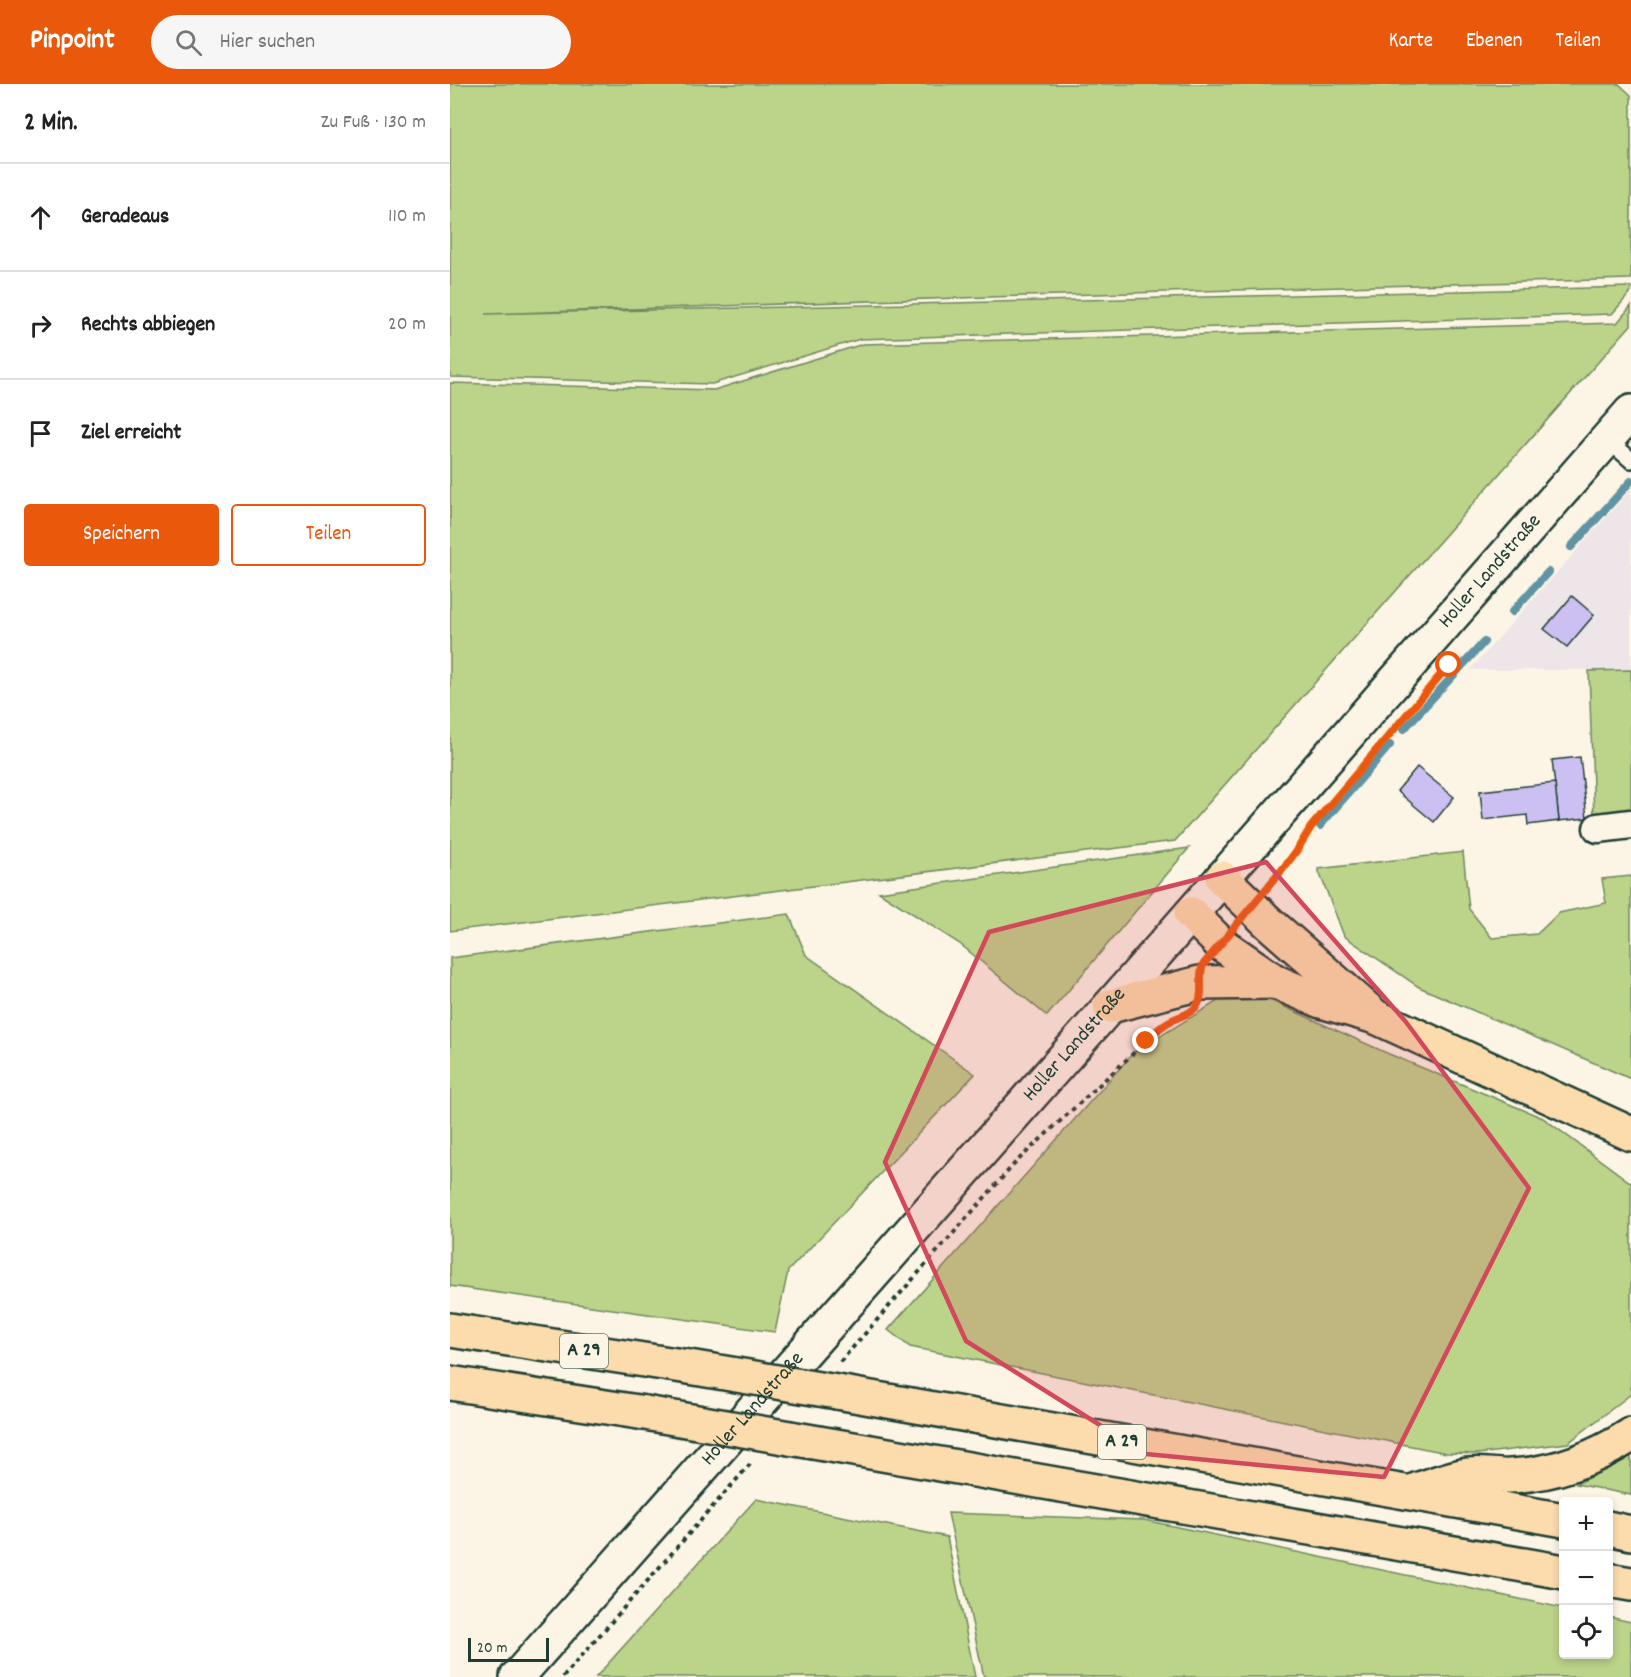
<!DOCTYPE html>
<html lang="de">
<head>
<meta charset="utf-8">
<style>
  body { margin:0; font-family:Dekko,sans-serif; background:#f6f6f6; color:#222 }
  .controls { position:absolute; right:18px; bottom:18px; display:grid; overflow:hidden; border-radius:6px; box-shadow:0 3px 9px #0003 }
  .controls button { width:54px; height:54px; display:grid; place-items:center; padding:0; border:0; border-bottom:2px solid #e0e0e0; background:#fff; color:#222; font:30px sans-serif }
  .scale { position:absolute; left:18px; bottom:15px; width:81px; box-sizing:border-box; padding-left:6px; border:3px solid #1f3d34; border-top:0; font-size:16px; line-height:21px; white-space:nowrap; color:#1f3d34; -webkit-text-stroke:4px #fcf5e5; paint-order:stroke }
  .stop { position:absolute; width:18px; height:18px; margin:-14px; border:4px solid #ea580c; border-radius:50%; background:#fff }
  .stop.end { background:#ea580c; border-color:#fff; box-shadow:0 2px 6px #0008 }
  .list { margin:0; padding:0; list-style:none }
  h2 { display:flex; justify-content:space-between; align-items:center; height:78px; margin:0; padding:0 24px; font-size:26px }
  h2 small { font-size:20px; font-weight:400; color:#767676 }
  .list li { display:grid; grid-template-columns:39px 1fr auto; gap:18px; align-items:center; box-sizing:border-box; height:108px; padding:0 24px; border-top:2px solid #e0e0e0 }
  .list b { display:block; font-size:22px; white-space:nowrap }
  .list em { font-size:20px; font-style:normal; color:#767676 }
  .actions { display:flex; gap:12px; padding:18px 24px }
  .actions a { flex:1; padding:14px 0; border:2px solid #ea580c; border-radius:6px; text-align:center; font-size:21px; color:#ea580c }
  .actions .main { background:#ea580c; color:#fff }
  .icon { flex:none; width:33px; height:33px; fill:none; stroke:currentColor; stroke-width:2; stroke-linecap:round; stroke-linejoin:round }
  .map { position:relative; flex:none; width:1181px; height:1593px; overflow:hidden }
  header { display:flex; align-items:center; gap:36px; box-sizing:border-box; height:84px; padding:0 30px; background:#ea580c; color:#fff }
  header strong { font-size:28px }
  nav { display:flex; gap:33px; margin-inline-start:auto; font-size:21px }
  .search { width:420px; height:54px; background:#f6f6f6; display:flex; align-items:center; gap:15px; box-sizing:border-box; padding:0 21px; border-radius:33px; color:#767676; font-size:22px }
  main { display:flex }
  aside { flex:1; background:#fff }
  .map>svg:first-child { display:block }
  .built { fill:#eee5e9 }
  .green { fill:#bcd38a; stroke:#6e885f; stroke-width:1.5 }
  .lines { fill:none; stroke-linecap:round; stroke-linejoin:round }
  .stream { stroke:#6093a3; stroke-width:8 }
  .building { fill:#ccc0f2; stroke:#1f3d34; stroke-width:1.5 }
  .service-casing { stroke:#1f3d34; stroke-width:20 }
  .minor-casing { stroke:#1f3d34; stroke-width:33 }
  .secondary-casing { stroke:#1f3d34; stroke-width:38 }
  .motorway-casing { stroke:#1f3d34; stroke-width:38 }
  .path { stroke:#1f3d34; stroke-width:4; stroke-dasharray:4.5 4.5; stroke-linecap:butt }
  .service { stroke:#fcf5e5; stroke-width:15 }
  .minor { stroke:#fcf5e5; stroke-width:28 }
  .secondary { stroke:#fcf5e5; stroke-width:33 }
  .motorway { stroke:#fcdcac; stroke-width:33 }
  .motorway-bridge-casing { stroke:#1f3d34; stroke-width:38; stroke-linecap:butt }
  .motorway-bridge { stroke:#fcdcac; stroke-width:33 }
  .route { stroke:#ea580c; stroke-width:8 }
  .marked { fill:#d1495b; fill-opacity:0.2; stroke:#d1495b; stroke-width:4.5; stroke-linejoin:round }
  .labels { text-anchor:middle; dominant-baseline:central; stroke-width:4.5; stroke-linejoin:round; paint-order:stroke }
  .shield { fill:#fcf5e5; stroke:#617469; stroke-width:1.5 }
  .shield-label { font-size:20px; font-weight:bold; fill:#1f3d34 }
  .street-label { font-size:21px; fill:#1f3d34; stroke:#fcf5e5 }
</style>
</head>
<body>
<header>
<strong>Pinpoint</strong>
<div class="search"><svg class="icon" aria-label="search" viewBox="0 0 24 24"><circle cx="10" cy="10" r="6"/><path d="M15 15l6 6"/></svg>Hier suchen</div>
<nav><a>Karte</a><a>Ebenen</a><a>Teilen</a></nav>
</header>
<main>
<aside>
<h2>2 Min.<small>Zu Fuß · 130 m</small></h2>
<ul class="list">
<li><svg class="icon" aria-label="ahead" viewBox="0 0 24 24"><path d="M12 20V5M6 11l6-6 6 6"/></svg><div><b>Geradeaus</b></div><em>110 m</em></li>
<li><svg class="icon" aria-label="right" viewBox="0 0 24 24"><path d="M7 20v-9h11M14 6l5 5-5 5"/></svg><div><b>Rechts abbiegen</b></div><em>20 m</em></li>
<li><svg class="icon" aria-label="arrive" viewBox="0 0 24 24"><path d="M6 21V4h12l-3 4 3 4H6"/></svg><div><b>Ziel erreicht</b></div></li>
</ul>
<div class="actions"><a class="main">Speichern</a><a>Teilen</a></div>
</aside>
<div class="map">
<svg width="1181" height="1593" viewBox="0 0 1181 1593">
  <rect width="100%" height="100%" fill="#fcf5e5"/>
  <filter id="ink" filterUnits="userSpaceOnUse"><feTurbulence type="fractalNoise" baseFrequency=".0167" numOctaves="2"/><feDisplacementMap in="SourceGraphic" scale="12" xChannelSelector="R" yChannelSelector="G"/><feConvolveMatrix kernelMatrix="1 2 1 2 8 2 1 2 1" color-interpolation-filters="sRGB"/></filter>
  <g filter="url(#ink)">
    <polygon class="built" points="1181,405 1181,586 1020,586"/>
    <g class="green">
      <polygon points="0,0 1169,0 1181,11 1181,195 538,213 35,230 1181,203 1181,208 1162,230 410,255 262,300 0,293"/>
      <polygon points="1181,222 1181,241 725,757 0,847 0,299 264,306 413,260 1167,239"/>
      <polygon points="1181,586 1181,728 1144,733 1139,587"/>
      <polygon points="739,764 597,932 510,860 429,808"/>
      <polygon points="1013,768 1019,825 1042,854 1087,850 1109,829 1156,819 1152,795 1181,792 1181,995 969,903 894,852 868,785"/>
      <polygon points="339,830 356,871 525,990 338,1187 325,1248 0,1202 0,874"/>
      <polygon points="815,914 939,970 1093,1034 1181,1099 1181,1310 1118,1359 1028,1370 997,1369 460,1263 438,1246 684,968 771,915"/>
      <polygon points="1181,1372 1181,1411 1126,1400"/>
      <polygon points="306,1415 497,1453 525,1593 146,1593"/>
      <polygon points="498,1429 694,1436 1113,1524 1114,1570 1158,1570 1159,1533 1181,1538 1181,1593 534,1593"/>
    </g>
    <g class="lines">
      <g class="stream">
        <polyline points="1121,463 1181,397"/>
        <polyline points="1062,528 1098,488"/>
        <polyline points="954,645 1034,558"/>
        <polyline points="870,742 940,661"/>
      </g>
    </g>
    <g class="building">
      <polygon points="1122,512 1144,531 1117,563 1094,545"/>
      <polygon points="1130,673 1137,734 1109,737 1102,676"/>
      <polygon points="967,683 1004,713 984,738 947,707"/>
      <polygon points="1105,699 1109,737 1078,741 1077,731 1033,736 1030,707"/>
    </g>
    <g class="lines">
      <defs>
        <polyline id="service" points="1157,355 1181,376"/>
        <polyline id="minor" points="1148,744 1181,740"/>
        <g id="secondary">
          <path id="s1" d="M67,1593L660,922L1181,328"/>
        </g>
        <g id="motorway">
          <polyline points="772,794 819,839 920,928"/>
          <polyline points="741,830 771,860 826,898 871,917 926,933 1181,1050"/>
          <polyline points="660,922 750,899 826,898"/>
          <polyline points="0,1246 239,1283"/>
          <polyline points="0,1299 195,1329"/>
          <polyline points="387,1308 1114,1436"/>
          <polyline points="340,1354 1114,1488"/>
          <path d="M966,1406C983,1401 1001,1393 1019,1391C1032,1389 1047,1393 1060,1392C1105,1390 1144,1375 1181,1351"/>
          <polyline points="1158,1444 1181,1449"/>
          <polyline points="1158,1496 1181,1500"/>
        </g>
      </defs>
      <use href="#service" class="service-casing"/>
      <use href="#minor" class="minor-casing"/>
      <use href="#secondary" class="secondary-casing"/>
      <use href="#motorway" class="motorway-casing"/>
      <g class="path">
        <polyline points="820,800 847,766 865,738"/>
        <polyline points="390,1278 566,1078 715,940"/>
        <polyline points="113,1593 302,1378"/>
      </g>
      <use href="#service" class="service"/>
      <use href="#minor" class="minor"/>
      <use href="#secondary" class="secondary"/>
      <use href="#motorway" class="motorway"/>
      <defs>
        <g id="motorway-bridge">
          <polyline points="239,1283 387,1308"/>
          <polyline points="195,1329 340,1354"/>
        </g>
      </defs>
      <use href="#motorway-bridge" class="motorway-bridge-casing"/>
      <use href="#motorway-bridge" class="motorway-bridge"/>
    </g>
  </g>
  <g class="lines" filter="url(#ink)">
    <path class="route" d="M696,957C702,951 708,945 714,941C725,932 743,932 749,918C754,906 748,893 753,881L836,781L847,766L861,743L999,581"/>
  </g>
  <path class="marked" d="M816,778L956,938L1079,1104L934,1393L696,1370L516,1257L435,1078L539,848Z"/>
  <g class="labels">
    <g class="shield">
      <rect x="110" y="1250" width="48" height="34" rx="4.5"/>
      <rect x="648" y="1341" width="48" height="34" rx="4.5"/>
    </g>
    <g class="shield-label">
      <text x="134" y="1267">A 29</text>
      <text x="672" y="1358">A 29</text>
    </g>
    <g class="street-label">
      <text stroke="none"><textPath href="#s1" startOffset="1473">Holler Landstraße</textPath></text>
      <text stroke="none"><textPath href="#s1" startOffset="843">Holler Landstraße</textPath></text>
      <text stroke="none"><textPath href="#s1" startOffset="357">Holler Landstraße</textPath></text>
    </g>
  </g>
</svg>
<div class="controls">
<button>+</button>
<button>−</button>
<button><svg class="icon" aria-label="locate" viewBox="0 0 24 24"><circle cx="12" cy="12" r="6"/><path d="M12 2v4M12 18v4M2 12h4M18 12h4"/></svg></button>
</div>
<div class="scale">20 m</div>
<div class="stop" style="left:999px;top:581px"></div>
<div class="stop end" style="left:696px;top:957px"></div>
</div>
</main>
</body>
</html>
